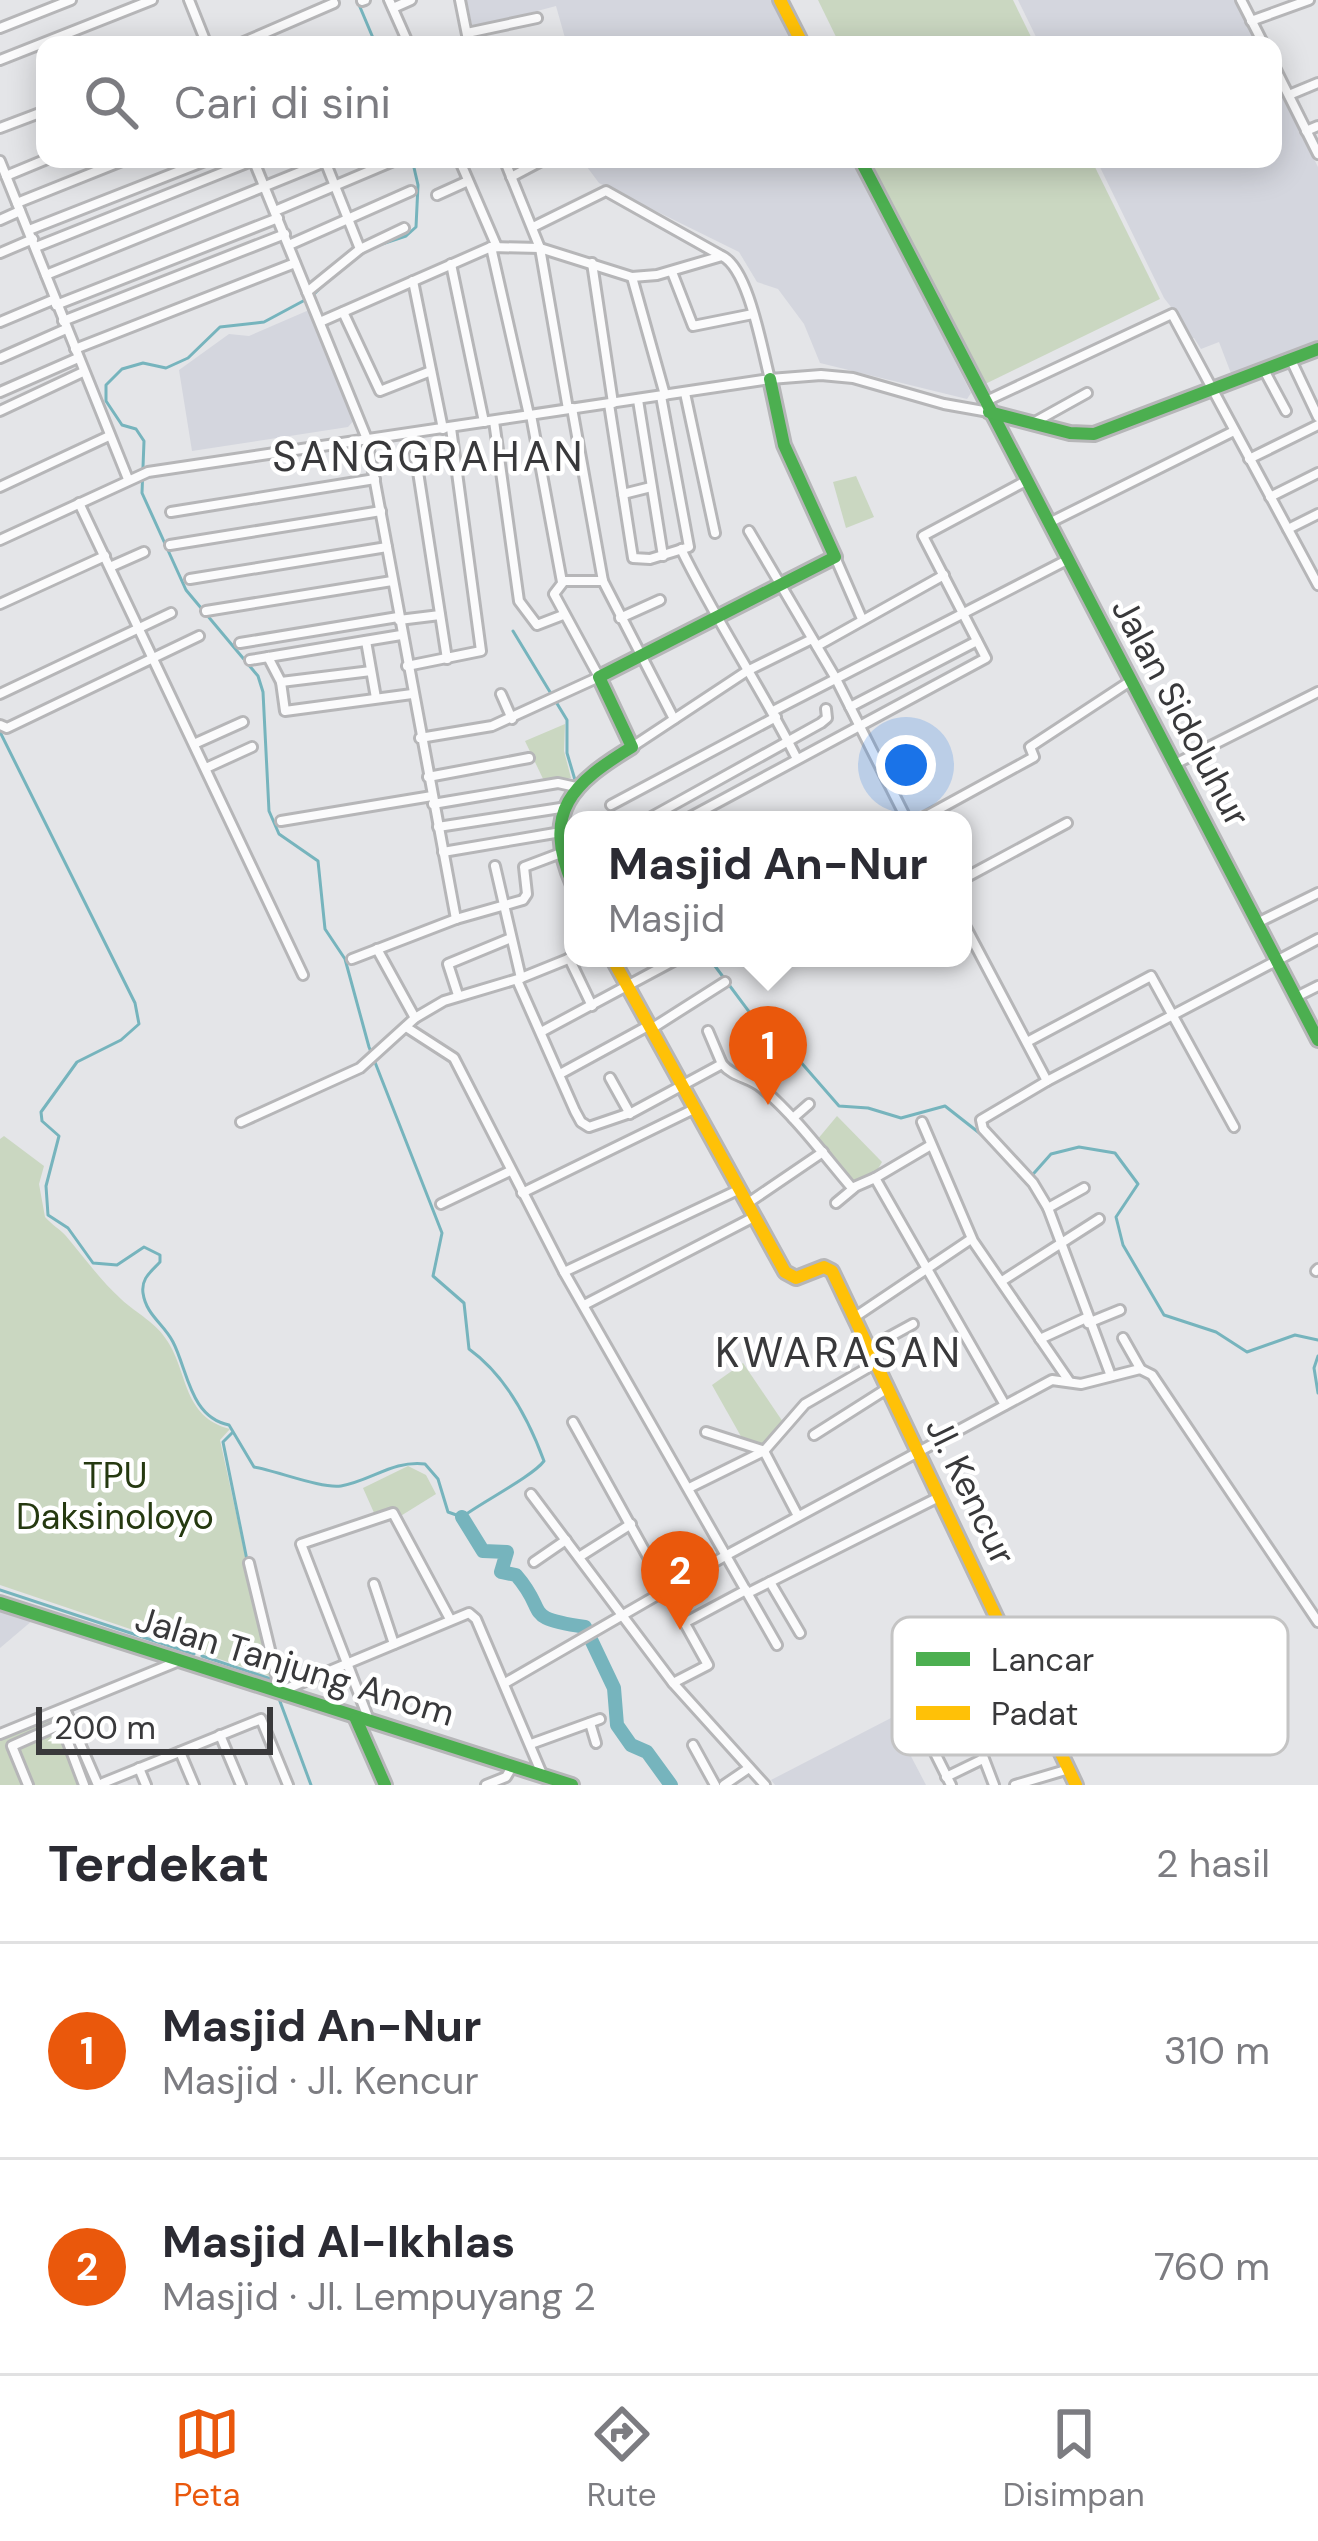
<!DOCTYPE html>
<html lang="id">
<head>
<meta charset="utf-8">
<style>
  body { margin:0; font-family:"DM Sans",sans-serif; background:#f2f2f3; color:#2b2b33 }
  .scale { position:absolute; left:36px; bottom:30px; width:237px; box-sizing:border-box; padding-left:12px; border:6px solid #39393b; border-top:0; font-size:33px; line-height:42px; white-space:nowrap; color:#39393b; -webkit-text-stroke:9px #fff; paint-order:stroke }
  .you { position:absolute; left:906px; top:765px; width:42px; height:42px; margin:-30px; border:9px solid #fff; border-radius:50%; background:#1a73e8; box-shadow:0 0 0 18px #1a73e833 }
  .badge { display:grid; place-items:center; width:78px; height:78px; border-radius:50%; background:#ea580c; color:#fff; font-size:39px; font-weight:700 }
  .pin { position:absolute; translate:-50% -99px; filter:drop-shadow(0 3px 6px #0008) }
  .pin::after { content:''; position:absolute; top:63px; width:42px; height:36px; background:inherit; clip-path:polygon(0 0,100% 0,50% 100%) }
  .popup { position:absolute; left:564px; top:811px; width:408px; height:156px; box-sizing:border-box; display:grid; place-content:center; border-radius:24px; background:#fff; filter:drop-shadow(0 3px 9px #0005); font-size:39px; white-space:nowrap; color:#7c7c81 }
  .popup b { font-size:45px; color:#2b2b33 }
  .popup::after { content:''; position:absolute; left:50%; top:100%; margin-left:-24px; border:24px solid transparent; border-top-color:#fff }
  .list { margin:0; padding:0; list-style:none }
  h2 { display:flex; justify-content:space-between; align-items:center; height:156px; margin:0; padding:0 48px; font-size:51px }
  h2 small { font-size:39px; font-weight:400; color:#7c7c81 }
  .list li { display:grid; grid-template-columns:78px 1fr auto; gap:36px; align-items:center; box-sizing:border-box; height:216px; padding:0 48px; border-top:3px solid #e1e1e2 }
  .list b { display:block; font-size:45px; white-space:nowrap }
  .list p { margin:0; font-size:39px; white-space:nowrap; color:#7c7c81 }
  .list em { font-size:39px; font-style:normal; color:#7c7c81 }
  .icon { flex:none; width:66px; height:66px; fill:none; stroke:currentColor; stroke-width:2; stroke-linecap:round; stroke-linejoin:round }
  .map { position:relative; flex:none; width:1318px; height:1785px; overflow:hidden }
  .search { position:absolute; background:#fff; box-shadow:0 6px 30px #0003; left:36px; right:36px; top:36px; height:132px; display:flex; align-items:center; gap:30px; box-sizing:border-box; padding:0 42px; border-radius:24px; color:#7c7c81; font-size:45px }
  .sheet { height:588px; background:#fff }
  nav { display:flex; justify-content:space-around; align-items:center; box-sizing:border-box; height:168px; border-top:3px solid #e1e1e2; background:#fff; font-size:33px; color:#7c7c81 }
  nav a { display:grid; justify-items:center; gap:6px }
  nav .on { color:#ea580c }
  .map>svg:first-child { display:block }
  .built { fill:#d4d6de }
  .green { fill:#cad7c1 }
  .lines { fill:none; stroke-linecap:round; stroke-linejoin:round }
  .stream { stroke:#76b4bd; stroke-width:3 }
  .river { stroke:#76b4bd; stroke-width:14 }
  .street-casing { stroke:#b6b6b8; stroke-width:14 }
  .fast-casing { stroke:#b6b6b8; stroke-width:18 }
  .slow-casing { stroke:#b6b6b8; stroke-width:18 }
  .street { stroke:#fbfbfc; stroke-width:8 }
  .fast { stroke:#4caf50; stroke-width:12 }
  .slow { stroke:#ffc107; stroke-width:12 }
  .labels { text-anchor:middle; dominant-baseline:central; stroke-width:9; stroke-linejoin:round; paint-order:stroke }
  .street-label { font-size:36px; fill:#39393b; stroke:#fff }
  .park-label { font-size:36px; fill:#253910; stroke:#fff }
  .quarter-label { font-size:42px; letter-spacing:3px; fill:#39393b; stroke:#fff }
  .key { fill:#fff; stroke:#c4c4c4; stroke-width:3 }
  .key-label { font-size:33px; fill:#39393b }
</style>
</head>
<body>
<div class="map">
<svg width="1318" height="1785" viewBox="0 0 1318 1785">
  <rect width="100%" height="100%" fill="#e4e5e8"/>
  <g class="built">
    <polygon points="466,0 772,0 795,45 567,45 556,6 473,28"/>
    <polygon points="1018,0 1235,0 1257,45 1040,45"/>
    <polygon points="1273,77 1318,167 1318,343 1232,376 1219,342 1201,349 1194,338 1189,339 1178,316 1164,298 1096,159 1273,159"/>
    <polygon points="581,159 853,159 971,393 967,399 820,363 804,324 778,289 757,282 739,252 599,183"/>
    <polygon points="309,310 355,419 348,427 192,451 179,370 229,334 249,336"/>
    <polygon points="0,1609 33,1620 0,1648"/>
    <polygon points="891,1718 926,1785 775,1785 771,1780"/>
  </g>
  <g class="green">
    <polygon points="818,0 1013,0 1035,45 840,45"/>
    <polygon points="867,159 1091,159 1160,299 979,387"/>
    <polygon points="856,476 874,517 846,528 833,482"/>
    <polygon points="565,724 564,751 571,778 545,783 525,741"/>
    <polygon points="837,1116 882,1162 875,1174 854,1186 817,1140"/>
    <path d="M4,1136L44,1166L39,1184L45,1217C52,1225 60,1229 66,1236C84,1257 100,1280 121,1299C138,1315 155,1321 168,1342C188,1373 183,1417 230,1429L220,1440L272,1677L0,1585V1139Z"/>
    <polygon points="743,1363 783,1422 763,1447 743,1440 712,1385"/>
    <polygon points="408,1466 426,1475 436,1494 399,1517 389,1511 375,1515 363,1488"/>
    <polygon points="61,1708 93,1785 0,1785 0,1733"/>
  </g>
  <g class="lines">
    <g class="stream">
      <polyline points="357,0 376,45"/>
      <polyline points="373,247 406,236 416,227 418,185 412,159"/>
      <polyline points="313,295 336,273"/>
      <polyline points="513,631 567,720 567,753 575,780"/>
      <path d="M0,732L135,1003L139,1024L121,1040L77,1062L41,1112L42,1121L59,1136L46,1186L48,1215L68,1228L93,1263L117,1265L144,1247L160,1255V1262C151,1272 141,1278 143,1293C146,1315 164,1324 173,1342C188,1371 190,1417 229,1425L254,1467C277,1471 322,1489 341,1486C371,1481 393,1460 425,1464L438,1479L448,1512L462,1517C482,1502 533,1476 544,1461C529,1420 505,1375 469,1349L464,1303L433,1276L442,1233L369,1047L345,959L325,929L318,861L279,834L269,811L263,692L258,676L186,590L142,493L144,441L136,429L122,425L106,401V385L122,369L143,363L166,368L188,358L220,327L264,322L305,300"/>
      <polyline points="591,815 594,820"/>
      <polyline points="709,958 756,1021 785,1044 839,1106 868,1108 901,1118 945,1106 987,1139 1027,1181 1051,1154 1079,1147 1115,1153 1138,1184 1116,1217 1123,1245 1164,1315 1216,1332 1247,1352 1295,1335 1318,1340"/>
      <polyline points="1318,1356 1314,1368 1318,1393"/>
      <polyline points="232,1433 223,1442 247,1560"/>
      <polyline points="0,1590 194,1654"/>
      <polyline points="202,1656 274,1680"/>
      <polyline points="278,1696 311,1785"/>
    </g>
    <path class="river" d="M462,1517L483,1551L507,1552L501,1572L516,1575C550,1614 520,1617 585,1627L614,1688L617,1725L631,1745L647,1752L671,1785"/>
    <defs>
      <g id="street">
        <polyline points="189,0 207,45"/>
        <polyline points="389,0 409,45"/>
        <polyline points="460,0 469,45"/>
        <polyline points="1241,0 1264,45"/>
        <polyline points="362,1 365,0"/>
        <polyline points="393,8 411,0"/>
        <polyline points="1251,21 1309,0"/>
        <polyline points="0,28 71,0"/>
        <polyline points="467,33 537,18"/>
        <polyline points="237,45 334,3"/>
        <polyline points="0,60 152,0"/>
        <polyline points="1273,64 1318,154"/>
        <polyline points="1289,95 1318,83"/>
        <polyline points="0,128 45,111"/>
        <polyline points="1306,131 1318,126"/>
        <polyline points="253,159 367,439 456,919"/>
        <polyline points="459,159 497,247"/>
        <polyline points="504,159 540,248 568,409"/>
        <polyline points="0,161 128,479"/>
        <polyline points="325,161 360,249"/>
        <polyline points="6,176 47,159"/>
        <polyline points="511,177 545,159"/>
        <polyline points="437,195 468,181"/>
        <polyline points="17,203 127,159"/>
        <polyline points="275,211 398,159"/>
        <polyline points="0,220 20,211"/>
        <polyline points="533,227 606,191 720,255"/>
        <polyline points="29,230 210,159"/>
        <polyline points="289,245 411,191"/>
        <polyline points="36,247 254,160"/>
        <polyline points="491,247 529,415"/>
        <polyline points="0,253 33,239"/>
        <polyline points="592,263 613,403"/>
        <polyline points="451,264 484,422"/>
        <polyline points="672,272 693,326 753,314"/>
        <polyline points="46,275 332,159"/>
        <polyline points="632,277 665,395"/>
        <polyline points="413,281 443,429"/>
        <polyline points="307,292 360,249 404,228"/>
        <polyline points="56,305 278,218"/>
        <polyline points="343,312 380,391 431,371"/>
        <polyline points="63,321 285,234"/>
        <polyline points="0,322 55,299"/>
        <path d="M320,322L491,247L540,248L632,277L657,275L722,256C749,269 762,350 770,379"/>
        <polyline points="75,349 295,263"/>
        <polyline points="0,358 66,329"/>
        <polyline points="1291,360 1318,417"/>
        <polyline points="1264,370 1286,411"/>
        <polyline points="0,392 78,358"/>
        <polyline points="685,393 715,533"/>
        <polyline points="638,400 663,556"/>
        <polyline points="984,402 1172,314 1318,585"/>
        <polyline points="609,404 633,558 650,559 689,547 661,396"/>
        <polyline points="572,408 603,581 674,719"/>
        <polyline points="0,411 83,372"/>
        <polyline points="531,415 562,582"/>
        <polyline points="494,421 519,601 537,625 563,615"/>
        <polyline points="1033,423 1087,393"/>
        <polyline points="412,433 447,659"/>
        <polyline points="1249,459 1318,425"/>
        <polyline points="0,487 109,436"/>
        <polyline points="623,494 651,487"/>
        <polyline points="1270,497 1318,473"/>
        <polyline points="79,503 303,975"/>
        <polyline points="171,512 375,479"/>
        <polyline points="1049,523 1234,431"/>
        <polyline points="1288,529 1318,514"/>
        <polyline points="749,531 835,677 907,820"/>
        <polyline points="0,540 148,472 770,379 821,375 853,378 944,404 989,412"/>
        <polyline points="170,545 381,511"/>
        <path d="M681,549C716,621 760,686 796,757"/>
        <polyline points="835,557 862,619"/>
        <polyline points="110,567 144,552"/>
        <polyline points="190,579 387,547"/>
        <polyline points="0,604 105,556"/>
        <polyline points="206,611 392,581"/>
        <polyline points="620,618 660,600"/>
        <polyline points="399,620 440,615"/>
        <polyline points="366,641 376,698"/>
        <polyline points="240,643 398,617"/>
        <polyline points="817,646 944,575"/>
        <polyline points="268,657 281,682 285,711 412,694"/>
        <polyline points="250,660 401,635"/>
        <polyline points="407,666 481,651 451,428"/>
        <polyline points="281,682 371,671"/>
        <polyline points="0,694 171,613"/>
        <polyline points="501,694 512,719"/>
        <polyline points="850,707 977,641"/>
        <polyline points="773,711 1067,560"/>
        <polyline points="0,725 7,728 199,636"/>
        <polyline points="420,738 492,726 599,677 554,594 564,581 603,581"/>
        <polyline points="194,744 243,722"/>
        <polyline points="632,747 747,671 812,639"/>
        <polyline points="1175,764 1318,692"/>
        <polyline points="206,768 252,747"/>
        <polyline points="428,777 529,758"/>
        <polyline points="433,804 558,783 576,787"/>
        <polyline points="611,805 776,717"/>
        <polyline points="646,820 821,723 827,718 826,709"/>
        <polyline points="685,820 986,658 923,536 1024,482"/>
        <polyline points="919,820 1034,757 1030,747 1132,680"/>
        <polyline points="281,821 432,796"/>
        <polyline points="438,827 567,807"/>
        <polyline points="443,852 561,832"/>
        <polyline points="495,866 521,978"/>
        <polyline points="963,879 1067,823"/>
        <polyline points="963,922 1047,1081"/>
        <polyline points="1257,923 1318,893"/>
        <polyline points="377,949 415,1018"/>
        <polyline points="569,958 592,1006"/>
        <polyline points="352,959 456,919 523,900 527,894 524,867 561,853"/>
        <polyline points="517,980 575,1111 581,1122 589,1127 633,1112 722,1064 708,1031"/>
        <polyline points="458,995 448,964 511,938"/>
        <polyline points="1296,997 1318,986"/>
        <polyline points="406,1027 454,1058 564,1272 777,1645"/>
        <polyline points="651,1029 725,982"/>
        <polyline points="541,1032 679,958"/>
        <polyline points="1027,1042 1151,976 1234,1127"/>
        <path d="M722,1064C734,1078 750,1077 762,1088C796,1117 823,1154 852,1188L875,1178L1005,1405"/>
        <polyline points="560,1074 648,1026"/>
        <polyline points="610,1078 630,1114"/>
        <polyline points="793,1118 809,1104"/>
        <polyline points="241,1122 360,1068 415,1018 444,1001 521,978 573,957"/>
        <polyline points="922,1122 973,1241 1069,1381"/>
        <polyline points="875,1178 931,1145"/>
        <polyline points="522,1193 694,1109"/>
        <polyline points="748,1203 823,1152"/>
        <polyline points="836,1203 854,1188"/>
        <polyline points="441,1204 510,1171"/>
        <polyline points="1048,1208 1084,1188"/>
        <polyline points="1316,1271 1318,1269"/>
        <polyline points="564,1272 738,1190"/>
        <polyline points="1002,1281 1099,1219"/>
        <polyline points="586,1304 754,1217"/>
        <polyline points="855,1317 971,1239"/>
        <polyline points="1088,1323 1120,1310"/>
        <polyline points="1123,1338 1140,1368"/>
        <polyline points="1040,1339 1086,1318"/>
        <polyline points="869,1348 913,1324"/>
        <polyline points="1111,1376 1048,1208 1033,1183 983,1129 981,1120 1047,1081 1318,939"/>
        <polyline points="573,1422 708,1665 673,1683"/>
        <polyline points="706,1432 762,1450"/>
        <polyline points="814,1435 888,1388"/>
        <polyline points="764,1451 798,1516"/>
        <polyline points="689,1488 764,1451 805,1404 876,1363"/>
        <polyline points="531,1494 673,1683 765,1785"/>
        <polyline points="579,1557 631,1524"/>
        <polyline points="534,1562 566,1540"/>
        <polyline points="249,1563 280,1691"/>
        <polyline points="770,1582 800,1633"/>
        <polyline points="374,1584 394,1644"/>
        <polyline points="748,1593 939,1497"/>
        <polyline points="686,1622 746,1590"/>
        <polyline points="505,1683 725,1556 1052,1380 1081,1384 1140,1369 1152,1375 1318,1622"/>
        <polyline points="279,1692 469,1613 476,1619 542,1774"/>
        <polyline points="1089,1703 1073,1666 1120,1644"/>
        <polyline points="65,1709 98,1785"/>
        <polyline points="369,1720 301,1544 393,1513 450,1619"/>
        <polyline points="590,1723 596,1743"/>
        <polyline points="0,1734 179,1661"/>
        <polyline points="220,1735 241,1785"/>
        <polyline points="531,1744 600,1719"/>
        <polyline points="693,1745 715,1785"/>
        <polyline points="180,1752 194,1785"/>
        <polyline points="139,1768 146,1785"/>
        <polyline points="946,1777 981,1760"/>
        <polyline points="103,1783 261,1719 288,1785"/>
        <polyline points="28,1785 12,1746 57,1726 64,1732 84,1785"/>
        <polyline points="486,1785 506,1777 512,1767"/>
        <polyline points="724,1785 749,1768"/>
        <polyline points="951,1785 935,1753 974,1730"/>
        <polyline points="994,1785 976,1738 979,1735 1045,1718 1143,1685"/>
        <polyline points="1015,1785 1069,1769"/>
      </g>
      <g id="fast">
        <polyline points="860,159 1318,1040"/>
        <polyline points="989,412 1070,433 1094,434 1318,349"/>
        <path d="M573,885C541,811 573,783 632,747L599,677L835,557L784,445L770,379"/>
        <polyline points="0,1603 572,1785"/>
        <polyline points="356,1719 385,1785"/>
      </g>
      <g id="slow">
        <polyline points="780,0 803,45"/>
        <polyline points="612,958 785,1272 796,1278 824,1267 832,1271 1076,1785"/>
      </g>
    </defs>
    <use href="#street" class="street-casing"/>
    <use href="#fast" class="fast-casing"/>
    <use href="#slow" class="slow-casing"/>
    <use href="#street" class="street"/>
    <use href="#fast" class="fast"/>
    <use href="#slow" class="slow"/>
  </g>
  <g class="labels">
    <g class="street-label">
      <text transform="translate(1181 712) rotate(62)">Jalan Sidoluhur</text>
      <text transform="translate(971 1491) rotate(64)">Jl. Kencur</text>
      <text transform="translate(295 1666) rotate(17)">Jalan Tanjung Anom</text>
    </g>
    <g class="park-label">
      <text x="115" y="1475">TPU<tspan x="115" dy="41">Daksinoloyo</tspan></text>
    </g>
    <g class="quarter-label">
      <text x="429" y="456">SANGGRAHAN</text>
      <text x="839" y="1352">KWARASAN</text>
    </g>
  </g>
  <rect x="892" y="1617" width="396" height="138" rx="18" class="key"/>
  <rect x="916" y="1652" width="54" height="14" fill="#4caf50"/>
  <rect x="916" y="1706" width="54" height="14" fill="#ffc107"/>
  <g class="key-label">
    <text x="991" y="1671">Lancar</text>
    <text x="991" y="1725">Padat</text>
  </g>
</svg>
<div class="scale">200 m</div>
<div class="you"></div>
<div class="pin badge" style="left:768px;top:1105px">1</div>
<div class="popup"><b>Masjid An-Nur</b>Masjid</div>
<div class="pin badge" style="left:680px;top:1630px">2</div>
<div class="search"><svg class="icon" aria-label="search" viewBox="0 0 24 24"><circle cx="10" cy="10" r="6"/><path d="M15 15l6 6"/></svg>Cari di sini</div>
</div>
<section class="sheet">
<h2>Terdekat<small>2 hasil</small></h2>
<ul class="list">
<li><span class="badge">1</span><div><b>Masjid An-Nur</b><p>Masjid · Jl. Kencur</p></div><em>310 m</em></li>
<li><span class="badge">2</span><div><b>Masjid Al-Ikhlas</b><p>Masjid · Jl. Lempuyang 2</p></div><em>760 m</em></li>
</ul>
</section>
<nav>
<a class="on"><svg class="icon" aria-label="map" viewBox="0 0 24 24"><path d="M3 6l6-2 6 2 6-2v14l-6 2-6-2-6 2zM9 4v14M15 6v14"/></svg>Peta</a>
<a><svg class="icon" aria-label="directions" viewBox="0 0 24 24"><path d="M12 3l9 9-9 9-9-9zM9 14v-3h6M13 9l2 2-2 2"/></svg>Rute</a>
<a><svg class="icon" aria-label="saved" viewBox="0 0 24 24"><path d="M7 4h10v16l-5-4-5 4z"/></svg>Disimpan</a>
</nav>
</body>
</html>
